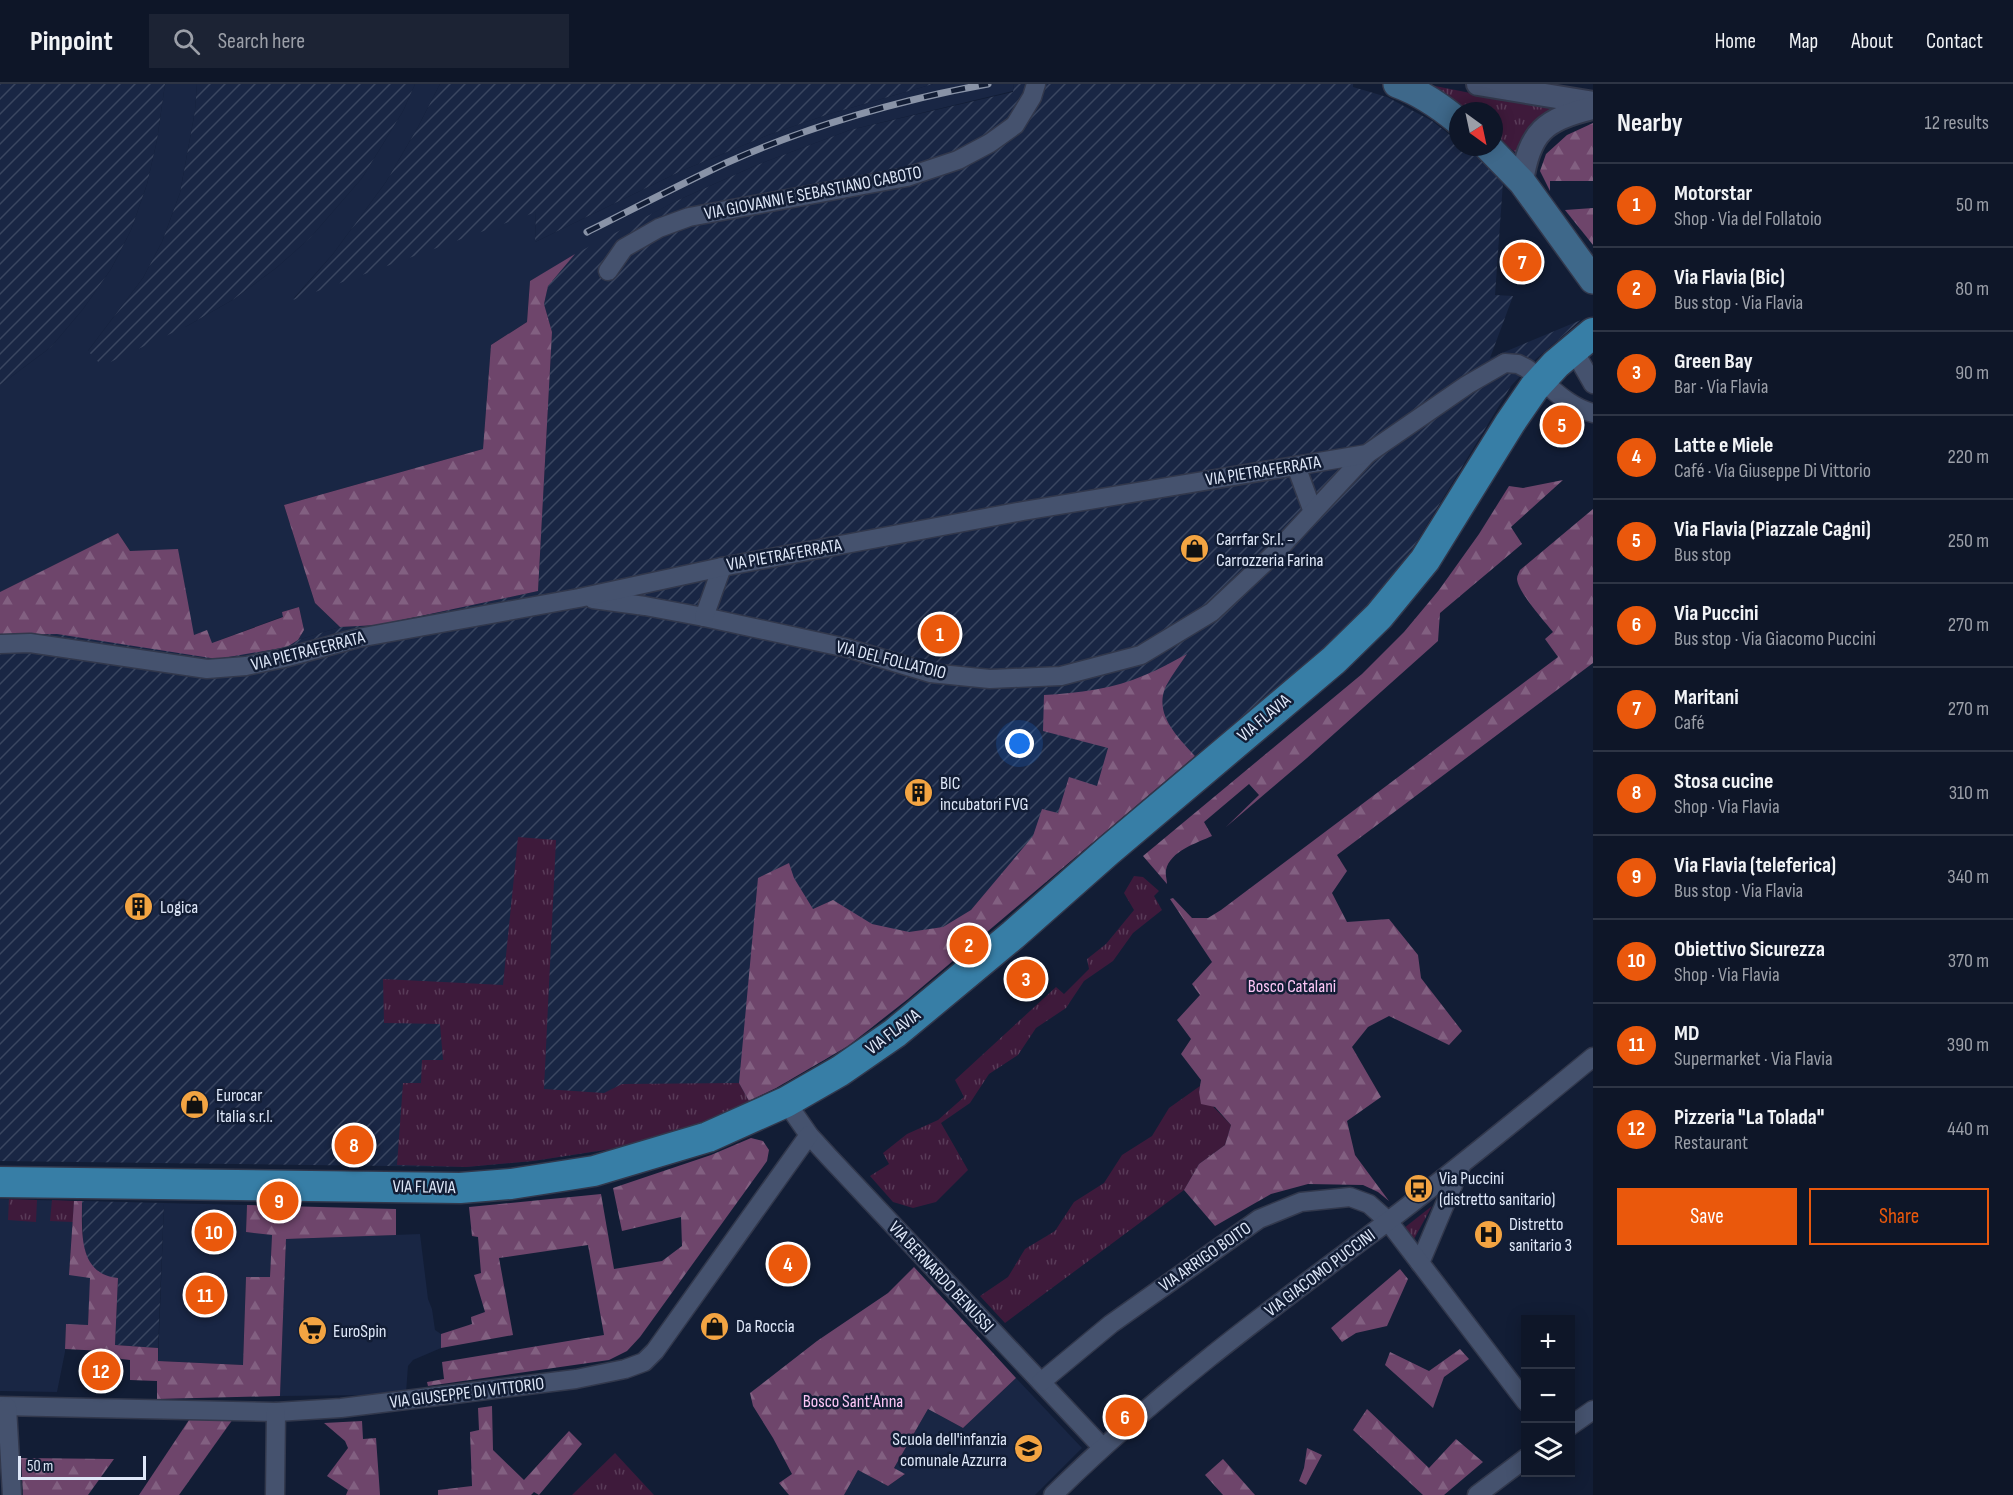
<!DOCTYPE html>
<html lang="en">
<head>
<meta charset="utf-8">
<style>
  body { margin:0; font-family:"Sofia Sans Condensed",sans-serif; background:#1c2334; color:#f1f3f6 }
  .controls { position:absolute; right:18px; bottom:18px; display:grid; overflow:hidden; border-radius:0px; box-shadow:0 3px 15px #0003 }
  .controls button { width:54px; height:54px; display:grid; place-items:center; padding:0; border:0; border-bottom:2px solid #2e3545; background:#0e1628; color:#f1f3f6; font:30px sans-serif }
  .compass { position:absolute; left:1449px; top:18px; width:54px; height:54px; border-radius:50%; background:#0e1628; box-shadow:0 3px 15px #0003; rotate:147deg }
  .scale { position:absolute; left:18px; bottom:15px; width:128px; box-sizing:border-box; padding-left:6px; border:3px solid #dee7f8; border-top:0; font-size:16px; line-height:21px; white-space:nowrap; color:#dee7f8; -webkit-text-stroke:4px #121d35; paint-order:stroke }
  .you { position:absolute; left:1020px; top:660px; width:21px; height:21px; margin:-15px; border:4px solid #fff; border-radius:50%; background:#1a73e8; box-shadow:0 0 0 9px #1a73e833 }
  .badge { display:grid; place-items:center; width:39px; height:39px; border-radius:50%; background:#ea580c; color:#fff; font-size:20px; font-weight:700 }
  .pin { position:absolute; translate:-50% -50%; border:3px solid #fff; box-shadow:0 2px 6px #0006 }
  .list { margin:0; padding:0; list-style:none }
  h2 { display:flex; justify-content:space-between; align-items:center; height:78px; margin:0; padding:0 24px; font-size:26px }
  h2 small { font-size:20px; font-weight:400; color:#9b9fa8 }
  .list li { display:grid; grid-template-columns:39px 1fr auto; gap:18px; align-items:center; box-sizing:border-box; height:84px; padding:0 24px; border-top:2px solid #2e3545 }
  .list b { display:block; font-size:22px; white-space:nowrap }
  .list p { margin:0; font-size:20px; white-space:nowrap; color:#9b9fa8 }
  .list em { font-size:20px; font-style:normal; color:#9b9fa8 }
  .actions { display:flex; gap:12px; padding:18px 24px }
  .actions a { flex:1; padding:14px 0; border:2px solid #ea580c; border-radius:0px; text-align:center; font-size:21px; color:#ea580c }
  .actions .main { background:#ea580c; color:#fff }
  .icon { flex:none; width:33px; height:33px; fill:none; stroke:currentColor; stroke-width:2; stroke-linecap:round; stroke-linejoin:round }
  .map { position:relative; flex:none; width:1593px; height:1411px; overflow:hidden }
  header { display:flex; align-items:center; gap:36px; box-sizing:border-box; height:84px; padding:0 30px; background:#0e1628; border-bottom:2px solid #2e3545 }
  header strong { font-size:28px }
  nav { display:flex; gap:33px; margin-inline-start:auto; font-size:21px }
  .search { width:420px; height:54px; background:#1c2334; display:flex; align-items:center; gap:15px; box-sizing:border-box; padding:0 21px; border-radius:0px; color:#9b9fa8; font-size:22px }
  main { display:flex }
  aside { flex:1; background:#0e1628 }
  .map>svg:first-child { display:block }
  .built { fill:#192644 }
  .industrial { fill:url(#industrial-furrows) }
  .grass { fill:url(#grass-tufts) }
  .forest { fill:url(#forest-firs) }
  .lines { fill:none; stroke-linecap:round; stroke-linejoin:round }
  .minor-casing { stroke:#32384c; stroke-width:21 }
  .tertiary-casing { stroke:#32384c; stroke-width:26 }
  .secondary-casing { stroke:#32384c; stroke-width:30 }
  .primary-casing { stroke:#32384c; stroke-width:33 }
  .minor { stroke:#45526e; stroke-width:18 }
  .tertiary { stroke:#45526e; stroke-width:22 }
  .secondary { stroke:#3e688a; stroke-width:27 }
  .primary { stroke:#377ea6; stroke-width:30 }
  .rail-casing { stroke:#8993a7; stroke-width:7 }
  .rail { stroke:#121d35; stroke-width:4.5; stroke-dasharray:14; stroke-linecap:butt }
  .labels { text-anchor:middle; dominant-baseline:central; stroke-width:5; stroke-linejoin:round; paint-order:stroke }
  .street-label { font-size:18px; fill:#dee7f8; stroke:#121d35 }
  .poi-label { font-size:18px; fill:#dee7f8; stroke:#121d35; text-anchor:start }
  .park-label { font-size:18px; fill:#fcc6f6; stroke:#121d35 }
</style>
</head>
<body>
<header>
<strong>Pinpoint</strong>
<div class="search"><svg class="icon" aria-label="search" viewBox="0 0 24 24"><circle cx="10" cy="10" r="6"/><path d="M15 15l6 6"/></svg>Search here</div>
<nav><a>Home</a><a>Map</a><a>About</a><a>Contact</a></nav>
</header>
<main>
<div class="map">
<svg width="1593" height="1411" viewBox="0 0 1593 1411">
  <defs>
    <pattern id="industrial-furrows" width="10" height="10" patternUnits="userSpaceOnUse" patternTransform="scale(1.5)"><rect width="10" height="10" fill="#192644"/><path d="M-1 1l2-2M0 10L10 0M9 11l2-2" fill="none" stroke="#3a4660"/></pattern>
    <pattern id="grass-tufts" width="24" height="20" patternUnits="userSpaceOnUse" patternTransform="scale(1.5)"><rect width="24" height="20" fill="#3e1a3b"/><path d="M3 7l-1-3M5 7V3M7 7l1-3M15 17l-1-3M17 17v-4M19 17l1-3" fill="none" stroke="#593b58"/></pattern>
    <pattern id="forest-firs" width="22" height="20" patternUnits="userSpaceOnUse" patternTransform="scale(1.5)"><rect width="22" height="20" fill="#6e456b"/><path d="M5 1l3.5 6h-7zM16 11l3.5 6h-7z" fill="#826081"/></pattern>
  </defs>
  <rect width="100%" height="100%" fill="#121d35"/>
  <g class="built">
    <polygon points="165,0 197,0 195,27 180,109 162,158 143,194 88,267 187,242 234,215 276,184 310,154 362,94 403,27 415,0 440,0 418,43 386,98 333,170 294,214 536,127 535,158 681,87 768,51 826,31 933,0 1014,0 1013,7 850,46 757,81 674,118 530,197 527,238 491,261 483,365 284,421 315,519 340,543 298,556 304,546 299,523 282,528 284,532 212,559 193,551 178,466 130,467 118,449 0,508 0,301 51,263 83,225 111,185 131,146 147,100 157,56"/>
    <polygon points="0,1115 74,1117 69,1190 91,1193 88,1241 66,1241 65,1268 57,1308 0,1307"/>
    <polygon points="164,1119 247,1121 246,1148 272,1150 270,1193 246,1193 243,1281 158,1277"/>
    <polygon points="420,1150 428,1215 432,1225 435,1246 441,1250 441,1264 413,1276 408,1282 406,1309 373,1311 280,1312 286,1155"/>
    <polygon points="1016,1294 1082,1364 1035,1411 844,1411 858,1386 888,1402 904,1391 894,1384 928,1325 963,1344"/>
  </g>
  <g class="industrial">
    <polygon points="0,0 165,0 157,56 147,100 131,146 111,185 83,225 51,263 0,301"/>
    <polygon points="197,0 415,0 403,27 362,94 310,154 276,184 234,215 187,242 102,282 88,267 143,194 162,158 180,109 195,27"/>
    <polygon points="440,0 933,0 826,31 768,51 681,87 535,158 536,128 293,216 333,170 386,98 418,43"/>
    <polygon points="1014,0 1353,0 1353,3 1387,13 1432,37 1458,57 1458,63 1467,63 1473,68 1503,98 1495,211 1513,212 1490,274 1581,236 1536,275 1511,302 1411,467 1384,503 1345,547 1094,755 908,915 848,962 776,1004 701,1040 611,1065 533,1077 466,1083 0,1077 0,551 57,550 287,563 298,556 340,543 378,541 538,507 552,248 544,220 548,202 575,170 674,118 757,81 850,46 1013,8"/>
    <polygon points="82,1117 164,1119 158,1264 115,1261 118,1194 106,1193 95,1187 87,1173 83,1160"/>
  </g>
  <g class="grass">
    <path d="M1430,1L1552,25C1535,37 1525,51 1516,69L1494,51V27H1464Z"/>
    <polygon points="518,753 556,756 544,1005 604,1009 622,1000 739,999 749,1017 701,1040 611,1065 533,1077 466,1083 397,1081 403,999 421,999 422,976 443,976 440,940 384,939 383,895 503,901"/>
    <polygon points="1134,792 1143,793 1159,807 1154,812 1162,826 1133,849 1113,877 1084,897 1066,924 1036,944 1018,971 989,990 970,1019 941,1039 968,1086 936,1118 913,1124 893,1118 870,1092 889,1080 883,1069 907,1050 938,1036 964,1013 955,996 1056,903 1064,910 1089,885 1087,875 1106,860 1134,826 1124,809"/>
    <polygon points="1200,1002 1199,1008 1231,1041 1225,1061 1199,1080 1184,1106 1005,1239 980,1212 1008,1193 1025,1165 1055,1147 1074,1118 1104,1099 1122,1071 1152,1052 1169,1024"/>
    <polygon points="9,1115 37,1116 36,1138 8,1136"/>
    <polygon points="52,1116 74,1117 73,1138 50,1137"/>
    <polygon points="1432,1122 1413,1157 1404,1144"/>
    <polygon points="615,1369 654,1411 572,1411"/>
  </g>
  <g class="forest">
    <polygon points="1593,39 1593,97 1550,97 1550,107 1540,87 1546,70 1567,51"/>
    <polygon points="1593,124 1593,161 1565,126"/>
    <polygon points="575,170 548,202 544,220 552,248 538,507 378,541 340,543 315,519 284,421 483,365 491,261 527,238 530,197"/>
    <path d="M1563,396L1511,443L1522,460L1440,529L1438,557L1307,674L1226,743L1259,711L1249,700L1204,738L1212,752C1197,759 1170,767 1166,786C1165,790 1167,796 1167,800L1143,772L1362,590L1404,548L1439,506L1479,450L1509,402L1523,404Z"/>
    <path d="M1593,425V579L1337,771L1347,787L1332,809L1347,838L1389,835L1418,871L1421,894L1462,947L1449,961L1389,932L1368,943L1352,963L1381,1013L1347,1037L1355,1071L1389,1117L1378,1108L1363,1101L1308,1100L1271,1110L1215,1142L1184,1106L1199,1080L1225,1061L1231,1041L1215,1023L1201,1020L1199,1008L1201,996L1181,970L1191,955L1177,936L1200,911L1192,900L1212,878L1170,815L1173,814L1192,834H1208L1221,826L1558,573L1545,555L1553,548C1544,537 1518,508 1517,495C1517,491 1519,489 1520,486Z"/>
    <polygon points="118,449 130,467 178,465 194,551 207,546 212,559 283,533 282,528 299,523 304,546 298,556 287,563 217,575 57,550 0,551 0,508"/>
    <path d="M1187,570C1180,580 1172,591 1166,602C1153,630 1178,653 1195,672L908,915L848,962L776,1004L749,1017L739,999L758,794L789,779L794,794L813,825L833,816L872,840L909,848L943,843L971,826L1033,752L1042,725L1058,729L1069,693L1097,702L1108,664L1043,647L1044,611C1078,609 1114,605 1145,591C1160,585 1173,577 1187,570Z"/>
    <polygon points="751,1054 763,1057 769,1066 767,1077 640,1253 627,1267 609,1276 428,1302 427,1298 444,1295 442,1278 604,1251 588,1161 499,1174 513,1251 441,1264 441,1250 472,1240 471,1233 485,1228 474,1191 481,1189 478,1153 472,1152 469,1123 601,1110 614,1185 662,1177 682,1162 681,1133 622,1147 613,1104 711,1071"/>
    <path d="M74,1117H82C82,1148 78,1190 118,1194L115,1261L158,1264V1277L243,1281L246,1193H270L272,1151L246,1148L247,1121L396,1125V1151L286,1155L280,1312L157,1315V1297L130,1296V1276L121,1275L118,1273L105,1272L103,1267L65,1265L66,1240L88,1241L90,1194L69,1191Z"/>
    <polygon points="914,1183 1016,1294 963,1344 928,1325 894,1384 905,1390 888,1402 858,1386 844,1411 789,1411 779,1399 792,1390 773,1354 753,1322 750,1309 817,1257 888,1209"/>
    <polygon points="1400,1185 1408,1195 1387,1242 1356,1249 1342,1258 1331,1244"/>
    <polygon points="1460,1265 1469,1275 1444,1293 1433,1324 1385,1281 1390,1268 1429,1287"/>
    <polygon points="492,1322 493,1366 524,1396 569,1347 582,1360 539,1411 534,1408 531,1411 438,1411 438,1406 472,1402 470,1348 479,1346 478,1324"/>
    <polygon points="1367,1325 1429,1384 1456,1355 1483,1378 1444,1411 1423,1411 1353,1346"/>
    <polygon points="233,1335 179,1411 139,1411 189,1336"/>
    <polygon points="362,1337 363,1355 376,1354 380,1411 346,1411 348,1406 327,1392 348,1364 345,1357 324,1339"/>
    <polygon points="1307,1364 1322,1371 1306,1401 1299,1397 1304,1384"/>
    <polygon points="21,1374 114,1375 88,1411 23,1411"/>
    <polygon points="1223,1375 1255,1411 1223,1411 1205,1391"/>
  </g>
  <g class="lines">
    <defs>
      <g id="minor">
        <polyline points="608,187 624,164 659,144 689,133 907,93 958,76 990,59 1015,41 1032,13 1036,0"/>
        <polyline points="1573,265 1593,300"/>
        <polyline points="1296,382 1313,428"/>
        <polyline points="593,515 645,522 704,533 847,564 930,589 990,595 1061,592 1141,571 1212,528 1275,469 1367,370"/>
        <polyline points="704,533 722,483"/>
        <path d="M0,560L30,559L207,585L246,582L284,574L358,554L579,514L722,483L1023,427L1367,370L1467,301L1505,279L1518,280L1526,284C1548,299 1566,323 1593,329"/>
        <polyline points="786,1018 809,1051 829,1073 1102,1363"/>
        <polyline points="1420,1179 1461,1082"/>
        <polyline points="1041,1298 1111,1240 1259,1135 1301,1118 1350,1113 1369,1120 1388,1137 1526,1318"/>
        <polyline points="0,1322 276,1328 341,1324 576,1295 625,1285 644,1278 655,1267 809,1051"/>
        <polyline points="7,1323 12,1411"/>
        <polyline points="1570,1342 1593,1326"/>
        <polyline points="275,1411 276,1328"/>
        <path d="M1053,1411C1155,1310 1272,1224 1387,1138C1457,1085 1525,1029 1593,973"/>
        <polyline points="1477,1411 1526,1374"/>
      </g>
      <g id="tertiary">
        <polyline points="1478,0 1593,19"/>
        <path d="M1522,98C1529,48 1545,35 1593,24"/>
      </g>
      <g id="secondary">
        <path d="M1397,0C1419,8 1440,22 1458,37"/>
        <polyline points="1488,63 1522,98 1593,196"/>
      </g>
      <polyline id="primary" points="0,1098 460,1104 511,1100 594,1087 708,1053 786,1018 840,987 895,949 1013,851 1108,767 1334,576 1379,532 1425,476 1510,339 1534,304 1556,280 1593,249"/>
    </defs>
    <use href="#minor" class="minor-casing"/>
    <use href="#tertiary" class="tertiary-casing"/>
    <use href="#secondary" class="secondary-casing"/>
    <use href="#primary" class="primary-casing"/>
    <use href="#minor" class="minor"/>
    <use href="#tertiary" class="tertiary"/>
    <use href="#secondary" class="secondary"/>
    <use href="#primary" class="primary"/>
    <defs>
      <path id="rail" d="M587,148C633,125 679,101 726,79C806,43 902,15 988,0"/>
    </defs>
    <use href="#rail" class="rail-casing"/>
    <use href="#rail" class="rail"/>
  </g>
  <defs>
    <symbol id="shop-disc" viewBox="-11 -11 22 22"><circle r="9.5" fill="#f3a442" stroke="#121d35"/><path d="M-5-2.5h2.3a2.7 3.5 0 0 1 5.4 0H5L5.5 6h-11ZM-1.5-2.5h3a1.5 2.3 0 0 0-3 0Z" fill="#111"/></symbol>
    <symbol id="building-disc" viewBox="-11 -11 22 22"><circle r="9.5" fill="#f3a442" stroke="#121d35"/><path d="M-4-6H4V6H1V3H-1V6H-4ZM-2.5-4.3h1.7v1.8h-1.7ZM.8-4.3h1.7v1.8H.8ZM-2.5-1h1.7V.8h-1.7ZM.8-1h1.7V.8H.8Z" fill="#111"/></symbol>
    <symbol id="bus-disc" viewBox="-11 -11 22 22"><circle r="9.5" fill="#f3a442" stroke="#121d35"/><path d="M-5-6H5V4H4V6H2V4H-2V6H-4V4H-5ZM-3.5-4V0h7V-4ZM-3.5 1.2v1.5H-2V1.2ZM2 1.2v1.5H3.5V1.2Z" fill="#111"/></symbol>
    <symbol id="hospital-disc" viewBox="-11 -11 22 22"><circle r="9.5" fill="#f3a442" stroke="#121d35"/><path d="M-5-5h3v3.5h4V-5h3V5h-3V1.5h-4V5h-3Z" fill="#111"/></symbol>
    <symbol id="supermarket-disc" viewBox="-11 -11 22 22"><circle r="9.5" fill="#f3a442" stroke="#121d35"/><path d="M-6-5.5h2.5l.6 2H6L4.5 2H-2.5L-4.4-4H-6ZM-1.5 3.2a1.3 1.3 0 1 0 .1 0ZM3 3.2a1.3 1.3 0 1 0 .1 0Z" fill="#111"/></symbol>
    <symbol id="school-disc" viewBox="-11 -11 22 22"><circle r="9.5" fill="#f3a442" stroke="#121d35"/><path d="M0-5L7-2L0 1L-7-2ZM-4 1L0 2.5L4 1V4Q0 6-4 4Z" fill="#111"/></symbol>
  </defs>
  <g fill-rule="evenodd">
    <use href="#shop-disc" x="1178" y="448" width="33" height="33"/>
    <use href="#building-disc" x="902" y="692" width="33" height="33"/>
    <use href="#building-disc" x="122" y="806" width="33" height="33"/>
    <use href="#shop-disc" x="178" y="1004" width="33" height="33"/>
    <use href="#bus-disc" x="1402" y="1088" width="33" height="33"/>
    <use href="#hospital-disc" x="1472" y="1134" width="33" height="33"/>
    <use href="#shop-disc" x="698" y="1226" width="33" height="33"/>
    <use href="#supermarket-disc" x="296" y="1230" width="33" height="33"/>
    <use href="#school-disc" x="1012" y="1348" width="33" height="33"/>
  </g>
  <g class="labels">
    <g class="street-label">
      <text transform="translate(813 109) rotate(-11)">VIA GIOVANNI E SEBASTIANO CABOTO</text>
      <text transform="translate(1263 387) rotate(-9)">VIA PIETRAFERRATA</text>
      <text transform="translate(784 471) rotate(-10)">VIA PIETRAFERRATA</text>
      <text transform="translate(308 567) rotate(-14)">VIA PIETRAFERRATA</text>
      <text transform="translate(891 576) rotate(14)">VIA DEL FOLLATOIO</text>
      <text transform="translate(1264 634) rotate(-40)">VIA FLAVIA</text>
      <text transform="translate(893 948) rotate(-37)">VIA FLAVIA</text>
      <text transform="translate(424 1103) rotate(1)">VIA FLAVIA</text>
      <text transform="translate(1205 1173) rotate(-35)">VIA ARRIGO BOITO</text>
      <text transform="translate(1320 1189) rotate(-37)">VIA GIACOMO PUCCINI</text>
      <text transform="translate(941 1193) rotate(47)">VIA BERNARDO BENUSSI</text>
      <text transform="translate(467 1309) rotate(-7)">VIA GIUSEPPE DI VITTORIO</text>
    </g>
    <g class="poi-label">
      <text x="1216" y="455">Carrfar Sr.l. -<tspan x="1216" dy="21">Carrozzeria Farina</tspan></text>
      <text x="940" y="699">BIC<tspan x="940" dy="21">incubatori FVG</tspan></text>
      <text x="160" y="823">Logica</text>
      <text x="216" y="1011">Eurocar<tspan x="216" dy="21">Italia s.r.l.</tspan></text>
      <text x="1439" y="1094">Via Puccini<tspan x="1439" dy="21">(distretto sanitario)</tspan></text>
      <text x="1509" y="1140">Distretto<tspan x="1509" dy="21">sanitario 3</tspan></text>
      <text x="736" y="1242">Da Roccia</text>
      <text x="333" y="1247">EuroSpin</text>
      <text x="1007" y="1355" text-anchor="end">Scuola dell'infanzia<tspan x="1007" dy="21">comunale Azzurra</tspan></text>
    </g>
    <g class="park-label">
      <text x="1292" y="902">Bosco Catalani</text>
      <text x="853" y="1317">Bosco Sant'Anna</text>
    </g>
  </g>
</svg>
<div class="controls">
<button>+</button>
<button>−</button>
<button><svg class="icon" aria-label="layers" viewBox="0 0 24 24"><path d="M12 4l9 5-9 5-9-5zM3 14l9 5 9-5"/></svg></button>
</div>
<svg class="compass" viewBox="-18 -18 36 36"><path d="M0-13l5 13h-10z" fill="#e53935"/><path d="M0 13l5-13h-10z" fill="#9b9fa8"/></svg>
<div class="scale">50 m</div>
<div class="you"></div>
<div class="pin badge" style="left:940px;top:550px">1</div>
<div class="pin badge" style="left:969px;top:861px">2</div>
<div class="pin badge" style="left:1026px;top:895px">3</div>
<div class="pin badge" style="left:788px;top:1180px">4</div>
<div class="pin badge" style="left:1562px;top:341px">5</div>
<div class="pin badge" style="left:1125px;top:1333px">6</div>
<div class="pin badge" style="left:1522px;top:178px">7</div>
<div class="pin badge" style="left:354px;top:1061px">8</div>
<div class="pin badge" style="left:279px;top:1117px">9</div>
<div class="pin badge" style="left:214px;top:1148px">10</div>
<div class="pin badge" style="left:205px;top:1211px">11</div>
<div class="pin badge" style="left:101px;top:1287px">12</div>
</div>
<aside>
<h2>Nearby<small>12 results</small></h2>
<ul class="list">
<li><span class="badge">1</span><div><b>Motorstar</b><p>Shop · Via del Follatoio</p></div><em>50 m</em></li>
<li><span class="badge">2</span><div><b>Via Flavia (Bic)</b><p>Bus stop · Via Flavia</p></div><em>80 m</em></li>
<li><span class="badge">3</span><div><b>Green Bay</b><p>Bar · Via Flavia</p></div><em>90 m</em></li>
<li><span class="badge">4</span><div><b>Latte e Miele</b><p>Café · Via Giuseppe Di Vittorio</p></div><em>220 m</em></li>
<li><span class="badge">5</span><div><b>Via Flavia (Piazzale Cagni)</b><p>Bus stop</p></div><em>250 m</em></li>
<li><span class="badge">6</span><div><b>Via Puccini</b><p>Bus stop · Via Giacomo Puccini</p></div><em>270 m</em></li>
<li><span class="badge">7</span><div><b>Maritani</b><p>Café</p></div><em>270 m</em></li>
<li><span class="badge">8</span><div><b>Stosa cucine</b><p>Shop · Via Flavia</p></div><em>310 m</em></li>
<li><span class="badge">9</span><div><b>Via Flavia (teleferica)</b><p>Bus stop · Via Flavia</p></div><em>340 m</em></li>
<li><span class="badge">10</span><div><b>Obiettivo Sicurezza</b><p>Shop · Via Flavia</p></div><em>370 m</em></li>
<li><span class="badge">11</span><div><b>MD</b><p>Supermarket · Via Flavia</p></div><em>390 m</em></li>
<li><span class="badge">12</span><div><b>Pizzeria &quot;La Tolada&quot;</b><p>Restaurant</p></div><em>440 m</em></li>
</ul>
<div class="actions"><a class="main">Save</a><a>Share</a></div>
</aside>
</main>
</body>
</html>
